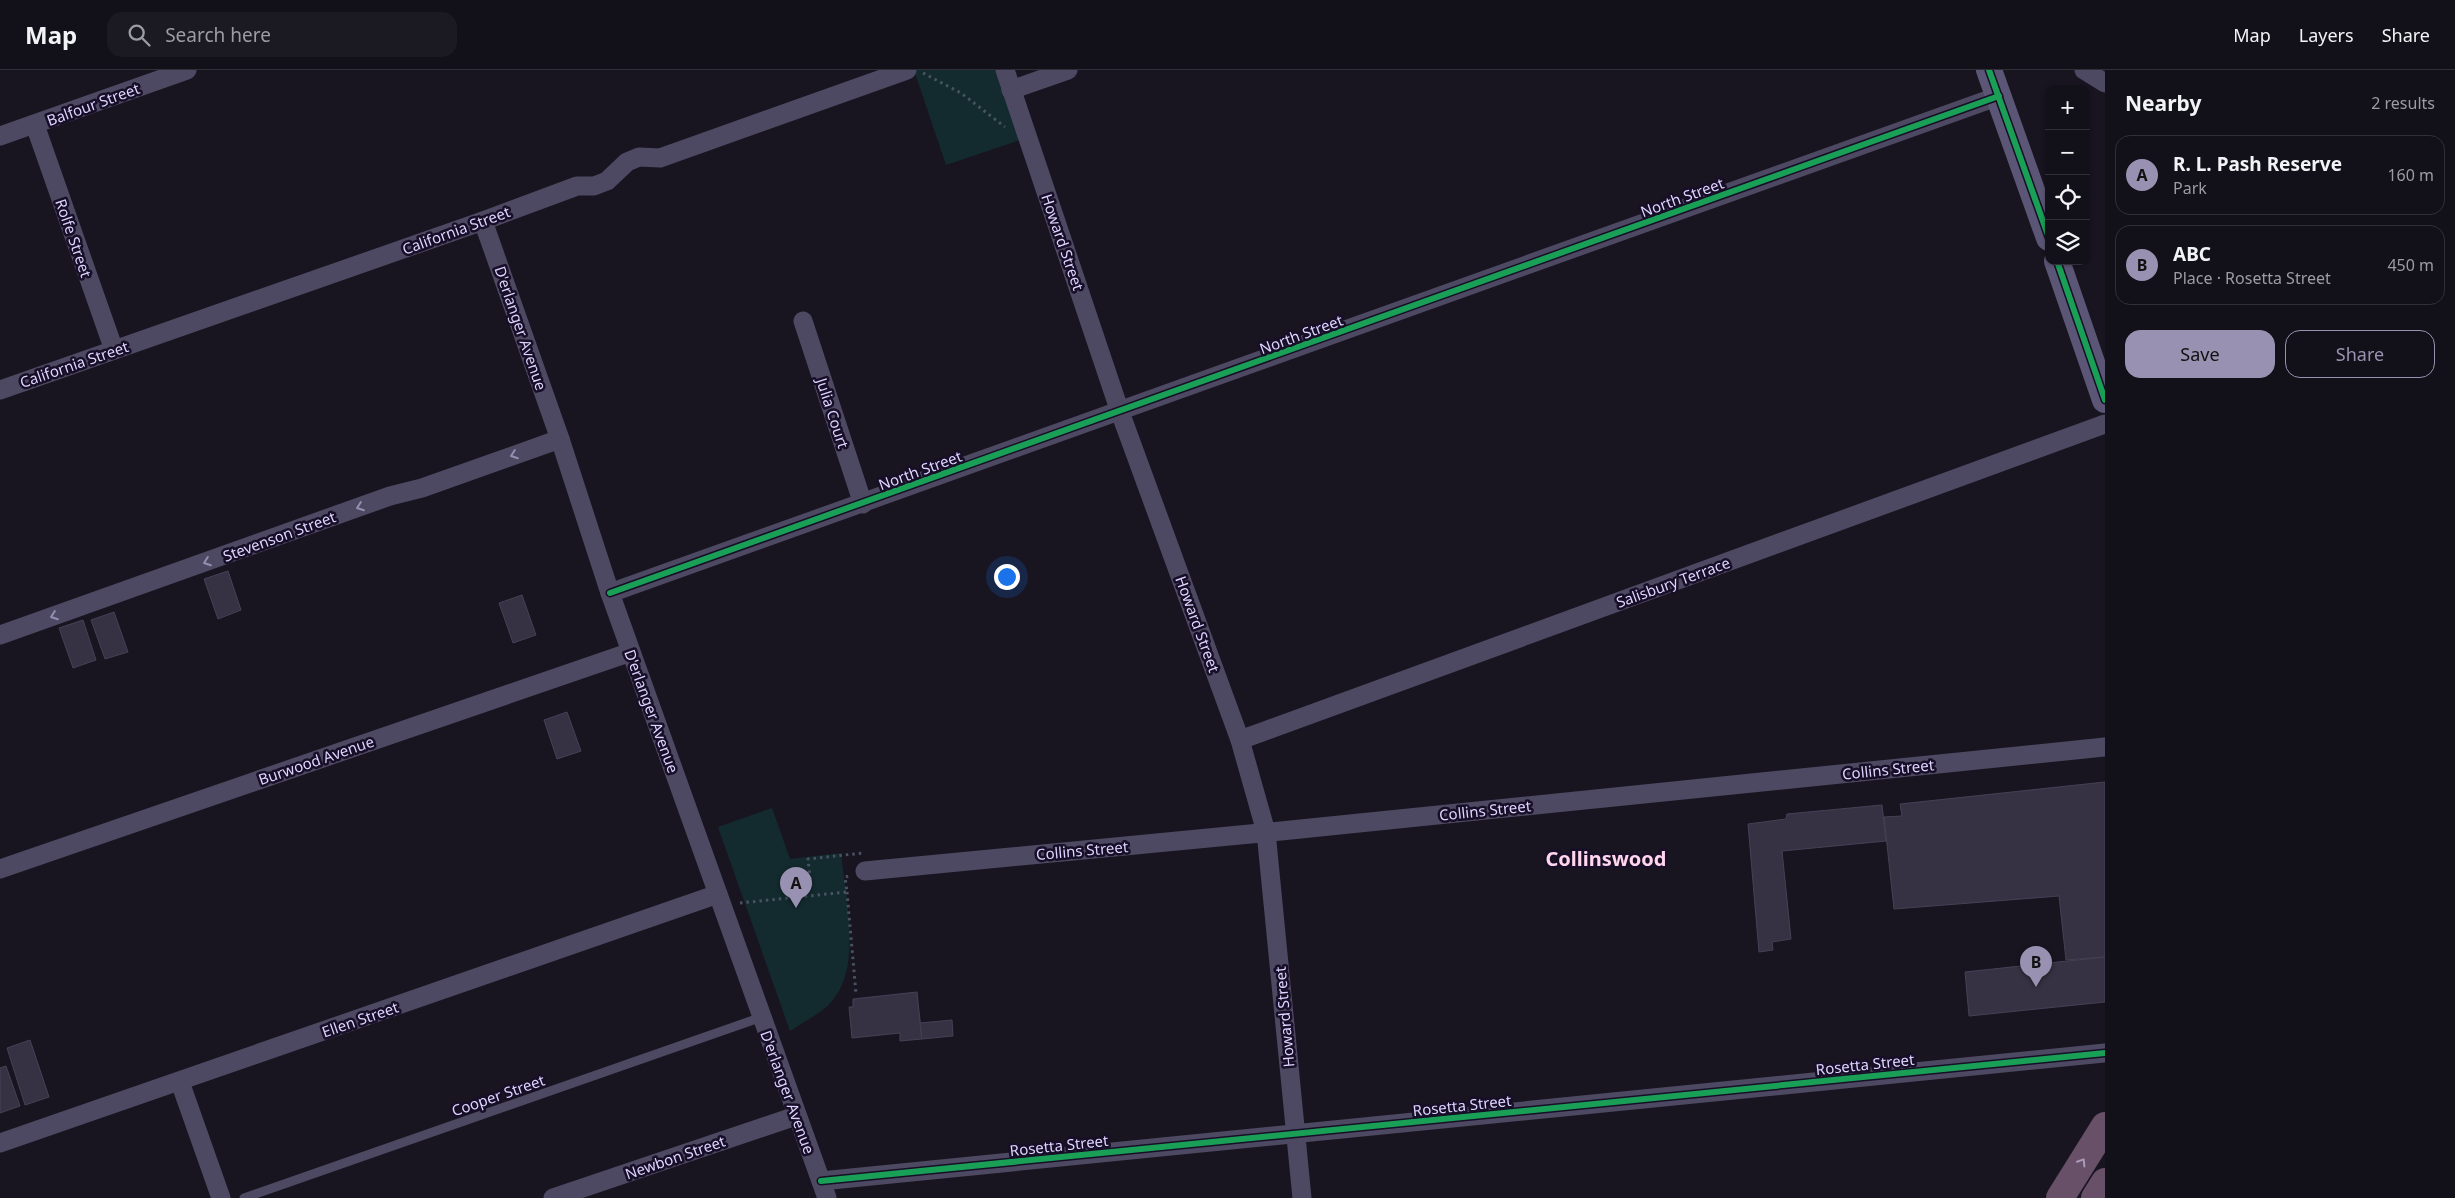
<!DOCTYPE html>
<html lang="en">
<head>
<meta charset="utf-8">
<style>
  body { margin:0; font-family:"Noto Sans",sans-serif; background:#1b1922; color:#f1f3f6 }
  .controls { position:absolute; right:15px; top:15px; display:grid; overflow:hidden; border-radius:10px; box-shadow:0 1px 4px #0004 }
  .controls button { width:45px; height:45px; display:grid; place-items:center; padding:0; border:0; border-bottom:1px solid #313038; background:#121019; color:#f1f3f6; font:25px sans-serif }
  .you { position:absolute; left:1006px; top:506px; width:18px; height:18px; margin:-12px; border:4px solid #fff; border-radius:50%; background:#1a73e8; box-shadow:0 0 0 8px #1a73e833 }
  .badge { display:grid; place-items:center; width:32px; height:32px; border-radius:50%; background:#9991b1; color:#111; font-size:16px; font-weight:700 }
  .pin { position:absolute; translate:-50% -41px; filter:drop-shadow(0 1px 2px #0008) }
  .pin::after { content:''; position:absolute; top:26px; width:18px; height:15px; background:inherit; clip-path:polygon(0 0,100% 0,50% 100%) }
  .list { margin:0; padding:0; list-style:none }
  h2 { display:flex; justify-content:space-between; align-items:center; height:65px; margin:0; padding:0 20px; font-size:21px }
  h2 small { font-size:16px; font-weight:400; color:#9c9da2 }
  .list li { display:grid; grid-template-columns:32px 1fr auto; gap:15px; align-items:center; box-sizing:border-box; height:80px; margin:0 10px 10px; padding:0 10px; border:1px solid #313038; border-radius:15px }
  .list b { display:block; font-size:19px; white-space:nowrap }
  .list p { margin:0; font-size:16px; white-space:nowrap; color:#9c9da2 }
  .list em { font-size:16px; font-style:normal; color:#9c9da2 }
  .actions { display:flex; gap:10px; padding:15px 20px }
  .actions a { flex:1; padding:11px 0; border:1px solid #9991b1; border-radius:15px; text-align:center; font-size:18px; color:#9991b1 }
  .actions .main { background:#9991b1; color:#111 }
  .icon { flex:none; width:28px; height:28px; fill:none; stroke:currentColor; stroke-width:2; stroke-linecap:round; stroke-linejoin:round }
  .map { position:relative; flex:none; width:2105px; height:1128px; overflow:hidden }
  header { display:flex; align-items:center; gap:30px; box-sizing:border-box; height:70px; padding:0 25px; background:#121019; border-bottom:1px solid #313038 }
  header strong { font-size:24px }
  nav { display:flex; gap:28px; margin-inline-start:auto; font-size:18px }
  .search { width:350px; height:45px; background:#1b1922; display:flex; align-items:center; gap:12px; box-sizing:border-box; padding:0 18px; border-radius:15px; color:#9c9da2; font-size:19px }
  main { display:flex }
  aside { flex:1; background:#121019 }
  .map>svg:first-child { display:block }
  .green { fill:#132b2f }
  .building { fill:#373243; stroke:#464055 }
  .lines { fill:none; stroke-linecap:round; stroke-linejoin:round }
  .path { stroke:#485362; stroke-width:3; stroke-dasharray:2.5 4; stroke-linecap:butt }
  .lane { stroke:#4e4962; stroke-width:9 }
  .street { stroke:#4e4962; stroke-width:19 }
  .secondary { stroke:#5b5675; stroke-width:26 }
  .highway { stroke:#685068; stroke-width:28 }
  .cycleway-casing { stroke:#160f27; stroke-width:9 }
  .cycleway { stroke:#1a9f57; stroke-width:6 }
  .oneway { stroke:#968eb0 }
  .oneway2 { stroke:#a999bb }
  .labels { text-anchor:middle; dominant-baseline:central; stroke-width:5; stroke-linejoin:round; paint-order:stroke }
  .street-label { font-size:15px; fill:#ded4ff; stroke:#160f27 }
  .district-label { font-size:20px; font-weight:bold; fill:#ffd6eb; stroke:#160f27 }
</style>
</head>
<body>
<header>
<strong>Map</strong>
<div class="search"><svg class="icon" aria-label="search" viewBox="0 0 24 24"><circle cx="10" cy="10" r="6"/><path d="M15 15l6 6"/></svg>Search here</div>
<nav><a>Map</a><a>Layers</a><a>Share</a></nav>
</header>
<main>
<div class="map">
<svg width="2105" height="1128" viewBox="0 0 2105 1128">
  <rect width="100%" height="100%" fill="#181521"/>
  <g class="green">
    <polygon points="914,0 1000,0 1023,69 946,95"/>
    <path d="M772,738L790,789L841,783C845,826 863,898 831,932C821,944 803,952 790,961L718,757Z"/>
  </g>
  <g class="building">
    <polygon points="228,501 241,540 218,549 204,509"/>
    <polygon points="522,525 536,565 513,573 499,533"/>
    <polygon points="114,542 128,582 105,589 91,550"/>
    <polygon points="83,550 96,590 73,598 59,558"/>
    <polygon points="567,642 581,681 557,689 544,650"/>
    <polygon points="2105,712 2105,887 2066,890 2059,826 1894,839 1884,747 1902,746 1900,734"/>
    <polygon points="1882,735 1886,771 1782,781 1791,869 1772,872 1773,880 1759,882 1748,754 1786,749 1787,744"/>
    <polygon points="2105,887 2105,932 1969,946 1965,902"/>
    <polygon points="917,922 922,969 900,971 900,963 852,968 849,937 853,937 853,929"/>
    <polygon points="952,950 953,966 922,969 920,953"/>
    <polygon points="30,970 49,1027 25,1035 7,978"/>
    <polygon points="6,996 20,1036 0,1043 0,998"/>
  </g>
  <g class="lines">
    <g class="path">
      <polyline points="923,3 961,23 1005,57"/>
      <polyline points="847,822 856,924"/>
      <polyline points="803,826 811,816 808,789 863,783"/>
      <polyline points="740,833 847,822 845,807 850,806"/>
    </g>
    <polyline class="lane" points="244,1128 762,947"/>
    <g class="street">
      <polyline points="1005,0 1120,342 1240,670 1266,762 1302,1128"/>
      <polyline points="2084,0 2105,13"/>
      <polyline points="1011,20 1068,0"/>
      <polyline points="35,55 114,280"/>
      <polyline points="0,66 187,0"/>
      <polyline points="483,151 560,369 610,523 827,1128"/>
      <polyline points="803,251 863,434"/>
      <polyline points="0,320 483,151 577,116 594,116 607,111 627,92 639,87 660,88 907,0"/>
      <polyline points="610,523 1999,26"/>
      <polyline points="0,565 390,426 422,418 560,369"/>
      <polyline points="1240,670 2105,354"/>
      <polyline points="0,799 631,582"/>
      <polyline points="865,801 1281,761 2105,677"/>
      <polyline points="180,1012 221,1128"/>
      <polyline points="0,1073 718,824"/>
      <polyline points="821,1111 2105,983"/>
      <polyline points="553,1128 796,1046"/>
    </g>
    <g class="secondary">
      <polyline points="1989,0 2049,168"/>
      <polyline points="2057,191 2105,330"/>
    </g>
    <g class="highway">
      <polyline points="2060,1128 2105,1056"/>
      <polyline points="2095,1128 2105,1112"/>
    </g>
    <defs>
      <g id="cycleway">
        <polyline points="1989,0 2049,168"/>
        <polyline points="2057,191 2105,330"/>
        <polyline points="610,523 1999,26"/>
        <polyline points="821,1111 2105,983"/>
      </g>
    </defs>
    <use href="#cycleway" class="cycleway-casing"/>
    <use href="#cycleway" class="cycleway"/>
  </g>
  <defs><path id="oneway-chevron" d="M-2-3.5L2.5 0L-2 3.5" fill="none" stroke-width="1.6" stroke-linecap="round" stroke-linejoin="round" transform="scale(1.25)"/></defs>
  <g class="oneway">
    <use href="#oneway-chevron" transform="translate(514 385) rotate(160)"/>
    <use href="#oneway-chevron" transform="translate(360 437) rotate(160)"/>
    <use href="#oneway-chevron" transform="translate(207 492) rotate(160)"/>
    <use href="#oneway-chevron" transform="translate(54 546) rotate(160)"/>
  </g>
  <use class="oneway2" href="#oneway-chevron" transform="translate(2082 1092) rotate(-58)"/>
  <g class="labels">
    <g class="street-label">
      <text transform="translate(93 34) rotate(-20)">Balfour Street</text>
      <text transform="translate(1682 127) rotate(-20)">North Street</text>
      <text transform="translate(456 160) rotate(-20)">California Street</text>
      <text transform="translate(74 168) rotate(71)">Rolfe Street</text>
      <text transform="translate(1063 172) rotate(71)">Howard Street</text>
      <text transform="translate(521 258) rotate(71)">D'erlanger Avenue</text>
      <text transform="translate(1301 264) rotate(-20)">North Street</text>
      <text transform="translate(74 294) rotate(-19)">California Street</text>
      <text transform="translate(833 343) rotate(72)">Julia Court</text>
      <text transform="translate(920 400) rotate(-20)">North Street</text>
      <text transform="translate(279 466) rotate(-20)">Stevenson Street</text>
      <text transform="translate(1673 512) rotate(-20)">Salisbury Terrace</text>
      <text transform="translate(1198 554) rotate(70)">Howard Street</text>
      <text transform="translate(652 641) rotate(70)">D'erlanger Avenue</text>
      <text transform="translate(316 690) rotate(-19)">Burwood Avenue</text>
      <text transform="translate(1888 699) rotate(-6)">Collins Street</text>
      <text transform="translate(1485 740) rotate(-6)">Collins Street</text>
      <text transform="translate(1082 780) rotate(-5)">Collins Street</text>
      <text transform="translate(1284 947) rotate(-95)">Howard Street</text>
      <text transform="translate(360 949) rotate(-19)">Ellen Street</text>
      <text transform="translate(1865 994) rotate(-6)">Rosetta Street</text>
      <text transform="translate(788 1022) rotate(70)">D'erlanger Avenue</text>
      <text transform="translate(498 1025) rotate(-19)">Cooper Street</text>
      <text transform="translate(1462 1035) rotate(-6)">Rosetta Street</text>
      <text transform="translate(1059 1075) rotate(-6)">Rosetta Street</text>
      <text transform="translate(675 1087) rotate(-19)">Newbon Street</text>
    </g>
    <g class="district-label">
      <text x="1606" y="788">Collinswood</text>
    </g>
  </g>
</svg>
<div class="controls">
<button>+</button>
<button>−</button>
<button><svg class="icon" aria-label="locate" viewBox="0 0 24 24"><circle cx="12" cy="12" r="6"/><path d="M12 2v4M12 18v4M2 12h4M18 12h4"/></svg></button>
<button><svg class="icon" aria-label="layers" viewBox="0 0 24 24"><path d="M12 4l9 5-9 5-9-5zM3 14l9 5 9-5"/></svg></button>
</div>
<div class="you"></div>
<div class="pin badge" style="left:796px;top:838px">A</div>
<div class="pin badge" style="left:2036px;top:917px">B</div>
</div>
<aside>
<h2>Nearby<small>2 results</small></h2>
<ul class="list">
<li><span class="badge">A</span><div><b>R. L. Pash Reserve</b><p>Park</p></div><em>160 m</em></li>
<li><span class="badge">B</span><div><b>ABC</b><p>Place · Rosetta Street</p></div><em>450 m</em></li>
</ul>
<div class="actions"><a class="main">Save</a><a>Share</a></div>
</aside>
</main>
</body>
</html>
